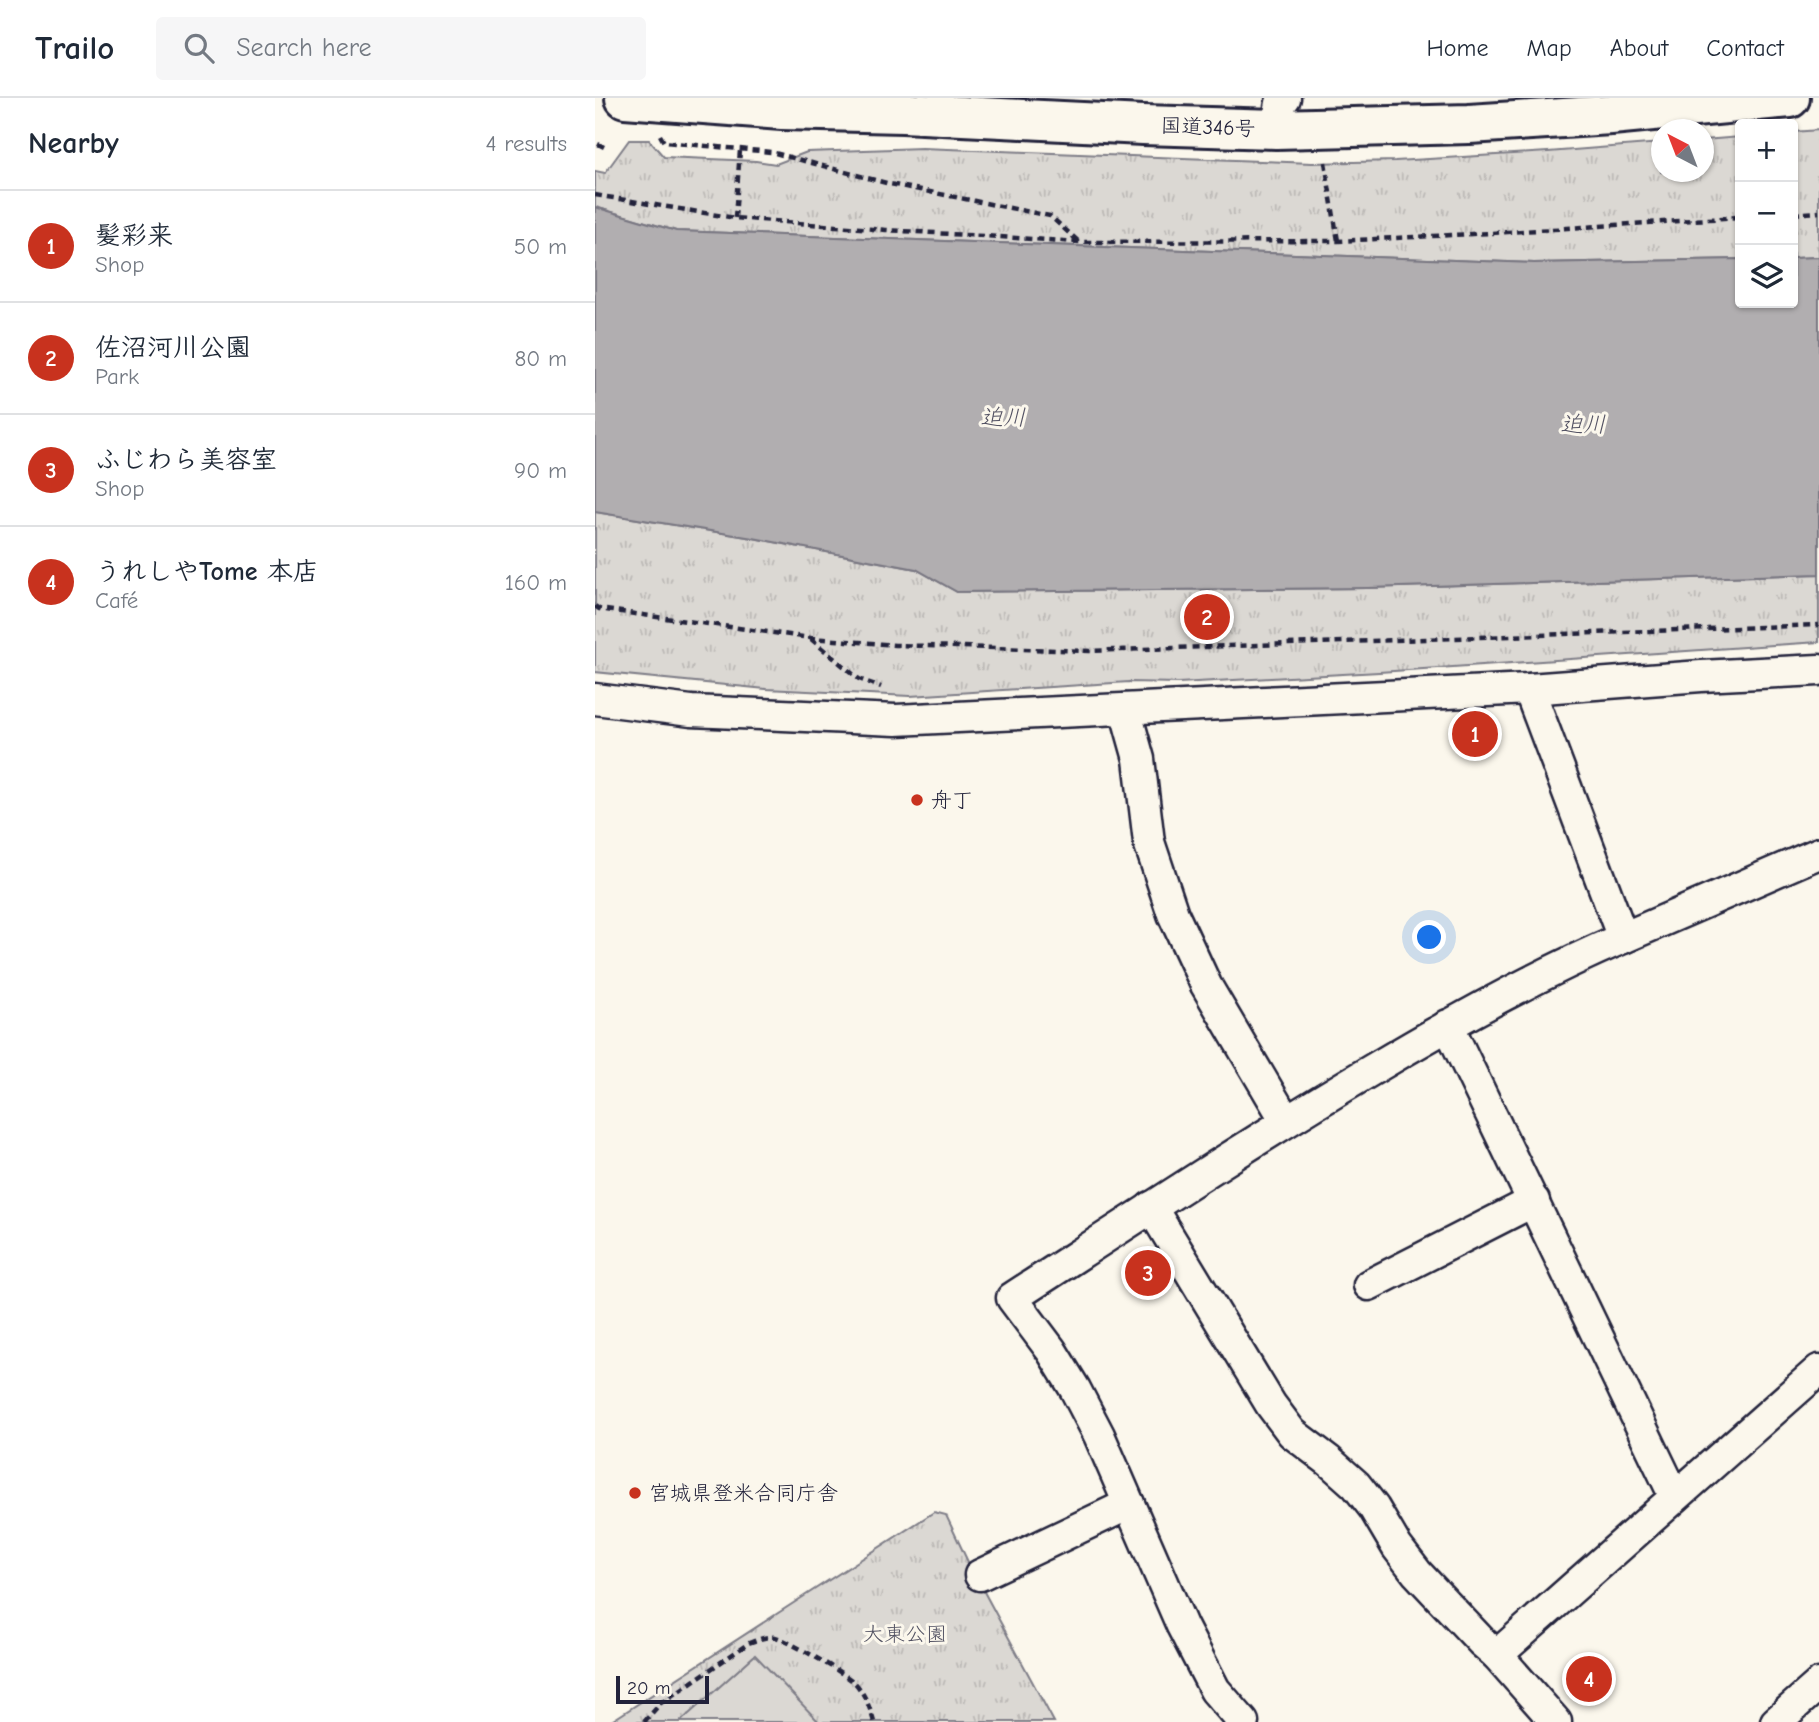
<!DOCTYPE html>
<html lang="en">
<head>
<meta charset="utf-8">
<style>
  body { margin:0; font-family:"Comic Neue","Klee One",sans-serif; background:#f6f6f7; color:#1f2937 }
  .controls { position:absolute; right:21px; top:21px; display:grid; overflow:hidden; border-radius:7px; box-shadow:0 2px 5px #0004 }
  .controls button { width:63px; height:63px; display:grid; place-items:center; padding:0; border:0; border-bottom:2px solid #e0e1e3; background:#fff; color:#1f2937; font:35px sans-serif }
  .compass { position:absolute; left:1056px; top:21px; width:63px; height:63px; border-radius:50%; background:#fff; box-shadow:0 2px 5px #0004; rotate:318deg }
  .scale { position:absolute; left:21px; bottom:18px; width:93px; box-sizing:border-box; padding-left:7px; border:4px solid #22223b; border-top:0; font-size:19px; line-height:24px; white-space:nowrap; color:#22223b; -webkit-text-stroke:5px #fbf7ec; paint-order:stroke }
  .you { position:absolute; left:835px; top:840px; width:24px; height:24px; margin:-18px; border:5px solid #fff; border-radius:50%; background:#1a73e8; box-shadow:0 0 0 10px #1a73e833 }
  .badge { display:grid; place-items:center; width:46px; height:46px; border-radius:50%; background:#c8321e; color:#fff; font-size:23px; font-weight:700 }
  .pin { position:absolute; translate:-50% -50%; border:4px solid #fff; box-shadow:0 2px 7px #0006 }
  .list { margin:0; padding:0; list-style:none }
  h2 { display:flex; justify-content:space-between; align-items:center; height:91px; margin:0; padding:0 28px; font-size:30px }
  h2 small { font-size:23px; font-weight:400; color:#747a83 }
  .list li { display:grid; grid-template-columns:46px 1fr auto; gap:21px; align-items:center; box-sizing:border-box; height:112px; padding:0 28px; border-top:2px solid #e0e1e3 }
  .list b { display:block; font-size:26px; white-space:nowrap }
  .list p { margin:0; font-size:23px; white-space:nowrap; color:#747a83 }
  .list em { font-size:23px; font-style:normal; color:#747a83 }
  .icon { flex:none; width:38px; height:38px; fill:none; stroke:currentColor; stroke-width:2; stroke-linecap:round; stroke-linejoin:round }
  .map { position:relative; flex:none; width:1224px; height:1624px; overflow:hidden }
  header { display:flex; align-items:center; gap:42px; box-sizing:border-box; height:98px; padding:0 35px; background:#fff; border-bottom:2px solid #e0e1e3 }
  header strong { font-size:33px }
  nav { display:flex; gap:38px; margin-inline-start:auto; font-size:24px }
  .search { width:490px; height:63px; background:#f6f6f7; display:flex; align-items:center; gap:18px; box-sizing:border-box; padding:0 24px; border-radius:7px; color:#747a83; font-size:26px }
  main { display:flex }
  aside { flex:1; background:#fff }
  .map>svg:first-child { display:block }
  .park { fill:url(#park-tufts); stroke:#7e7d87; stroke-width:2 }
  .pitch { fill:#dbd8d3; stroke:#7e7d87; stroke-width:2 }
  .water { fill:#b1aeb0; stroke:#787681; stroke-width:2 }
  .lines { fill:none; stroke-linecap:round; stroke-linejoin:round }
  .street-casing { stroke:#22223b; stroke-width:35 }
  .highway-casing { stroke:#22223b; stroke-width:44 }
  .path { stroke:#22223b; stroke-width:4.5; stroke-dasharray:7 5; stroke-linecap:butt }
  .street { stroke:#fbf7ec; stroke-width:30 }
  .highway { stroke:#fbf7ec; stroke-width:38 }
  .poi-dot { fill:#c8321e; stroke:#fbf7ec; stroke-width:2.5 }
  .labels { text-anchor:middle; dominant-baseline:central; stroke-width:6; stroke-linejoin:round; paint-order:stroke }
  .street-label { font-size:21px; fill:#22223b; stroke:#fbf7ec }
  .poi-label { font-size:21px; fill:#22223b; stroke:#fbf7ec; text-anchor:start }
  .park-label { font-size:21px; fill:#505061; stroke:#fbf7ec }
  .water-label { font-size:23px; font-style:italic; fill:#545364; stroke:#fbf7ec }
</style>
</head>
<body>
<header>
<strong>Trailo</strong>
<div class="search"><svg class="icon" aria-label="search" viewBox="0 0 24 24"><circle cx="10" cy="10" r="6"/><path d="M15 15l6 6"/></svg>Search here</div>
<nav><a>Home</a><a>Map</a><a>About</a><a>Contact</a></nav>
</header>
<main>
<aside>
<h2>Nearby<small>4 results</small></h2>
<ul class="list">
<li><span class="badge">1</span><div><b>髪彩来</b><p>Shop</p></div><em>50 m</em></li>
<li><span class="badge">2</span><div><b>佐沼河川公園</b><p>Park</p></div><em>80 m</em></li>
<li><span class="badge">3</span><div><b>ふじわら美容室</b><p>Shop</p></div><em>90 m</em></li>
<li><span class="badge">4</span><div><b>うれしやTome 本店</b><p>Café</p></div><em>160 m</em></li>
</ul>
</aside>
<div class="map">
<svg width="1224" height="1624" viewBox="0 0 1224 1624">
  <defs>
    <pattern id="park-tufts" width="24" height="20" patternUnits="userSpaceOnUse" patternTransform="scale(1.75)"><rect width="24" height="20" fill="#dbd8d3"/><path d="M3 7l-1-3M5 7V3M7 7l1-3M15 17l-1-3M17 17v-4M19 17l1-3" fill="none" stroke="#bcb9b6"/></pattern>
  </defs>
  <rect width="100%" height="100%" fill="#fbf7ec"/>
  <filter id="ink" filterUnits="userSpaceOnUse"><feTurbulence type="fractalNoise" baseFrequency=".0143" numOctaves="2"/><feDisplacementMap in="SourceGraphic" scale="14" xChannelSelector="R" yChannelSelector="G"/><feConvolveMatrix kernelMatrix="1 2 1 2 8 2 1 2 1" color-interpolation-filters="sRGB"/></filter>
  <g filter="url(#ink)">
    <g class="park">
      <polygon points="1224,32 1224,159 1198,160 1198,34"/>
      <polygon points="1145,39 1145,161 939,165 81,133 0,109 0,73 10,75 34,42 54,42 69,59 161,63 181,66 212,54 327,50 717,65 800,63 953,54 1066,45 1066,74 1108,74 1109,42"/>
      <polygon points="0,414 158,440 321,471 362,494 773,490 1224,476 1224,544 784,574 583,585 534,584 315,598 171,591 0,574"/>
      <polygon points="339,1414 351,1417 373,1464 459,1624 15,1624"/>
    </g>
    <polygon class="pitch" points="160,1557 224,1624 85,1624"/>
    <polygon class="water" points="0,109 81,133 939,165 1145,161 1145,205 1198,205 1198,160 1224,159 1224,476 773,490 362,494 321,471 158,440 0,414"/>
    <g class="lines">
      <defs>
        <g id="street">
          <polyline points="681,31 686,5 690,0"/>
          <polyline points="934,591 1028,840 1224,755"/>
          <polyline points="0,601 96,613 301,622 934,591 1106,578 1224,572"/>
          <polyline points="530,611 544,661 554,744 578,816 611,887 691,1023"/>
          <polyline points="853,927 1080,1399"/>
          <polyline points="556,1109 676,1307 697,1335 734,1363 761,1387 779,1410 802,1449 822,1475 887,1544 902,1557"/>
          <polyline points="774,1187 939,1103"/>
          <polyline points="385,1477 534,1406"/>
          <path d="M648,1624L620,1592L587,1528L504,1337L480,1291L456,1252L417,1200C536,1123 654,1045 775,973C857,924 941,877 1028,840"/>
          <polyline points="961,1624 902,1557 1224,1272"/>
          <polyline points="1181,1624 1224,1586"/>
        </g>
        <polyline id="highway" points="30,0 187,12 308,15 548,27 681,31 874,26 1016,17 1195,0"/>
      </defs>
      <use href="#street" class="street-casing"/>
      <use href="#highway" class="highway-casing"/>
      <g class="path">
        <polyline points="65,37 69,44 176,54 295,86 455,118 483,143"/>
        <polyline points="3,46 9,49"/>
        <polyline points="730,64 743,143"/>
        <polyline points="0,97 140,120 291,132 484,144 743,143 896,135 1145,119"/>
        <polyline points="1198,116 1224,114"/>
        <polyline points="140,120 145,52"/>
        <polyline points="0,508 4,511 216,540 300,547 495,553 1224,527"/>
        <polyline points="216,541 264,581 286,589"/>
        <path d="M49,1624L66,1605L154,1545C162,1542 171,1538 180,1539C191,1541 251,1576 260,1585C270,1596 275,1610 279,1624"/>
      </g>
      <use href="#street" class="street"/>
      <use href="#highway" class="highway"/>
    </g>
  </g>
  <g class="poi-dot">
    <circle cx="322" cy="702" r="7"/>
    <circle cx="40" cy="1395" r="7"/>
  </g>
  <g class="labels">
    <g class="street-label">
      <text transform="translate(613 29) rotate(2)">国道346号</text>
    </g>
    <g class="poi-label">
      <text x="336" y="702">舟丁</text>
      <text x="54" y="1395">宮城県登米合同庁舎</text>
    </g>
    <g class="park-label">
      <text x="310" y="1536">大東公園</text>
    </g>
    <g class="water-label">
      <text x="408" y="319">迫川</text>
      <text x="988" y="326">迫川</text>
    </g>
  </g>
</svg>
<div class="controls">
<button>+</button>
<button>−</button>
<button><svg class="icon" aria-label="layers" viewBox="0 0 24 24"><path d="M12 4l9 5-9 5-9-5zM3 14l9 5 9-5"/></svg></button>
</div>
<svg class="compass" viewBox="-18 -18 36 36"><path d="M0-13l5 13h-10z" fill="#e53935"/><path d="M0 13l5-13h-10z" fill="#747a83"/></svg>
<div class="scale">20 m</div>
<div class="you"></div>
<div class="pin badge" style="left:880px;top:636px">1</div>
<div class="pin badge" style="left:612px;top:519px">2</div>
<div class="pin badge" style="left:553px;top:1175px">3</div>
<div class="pin badge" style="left:994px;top:1581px">4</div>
</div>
</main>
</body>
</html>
